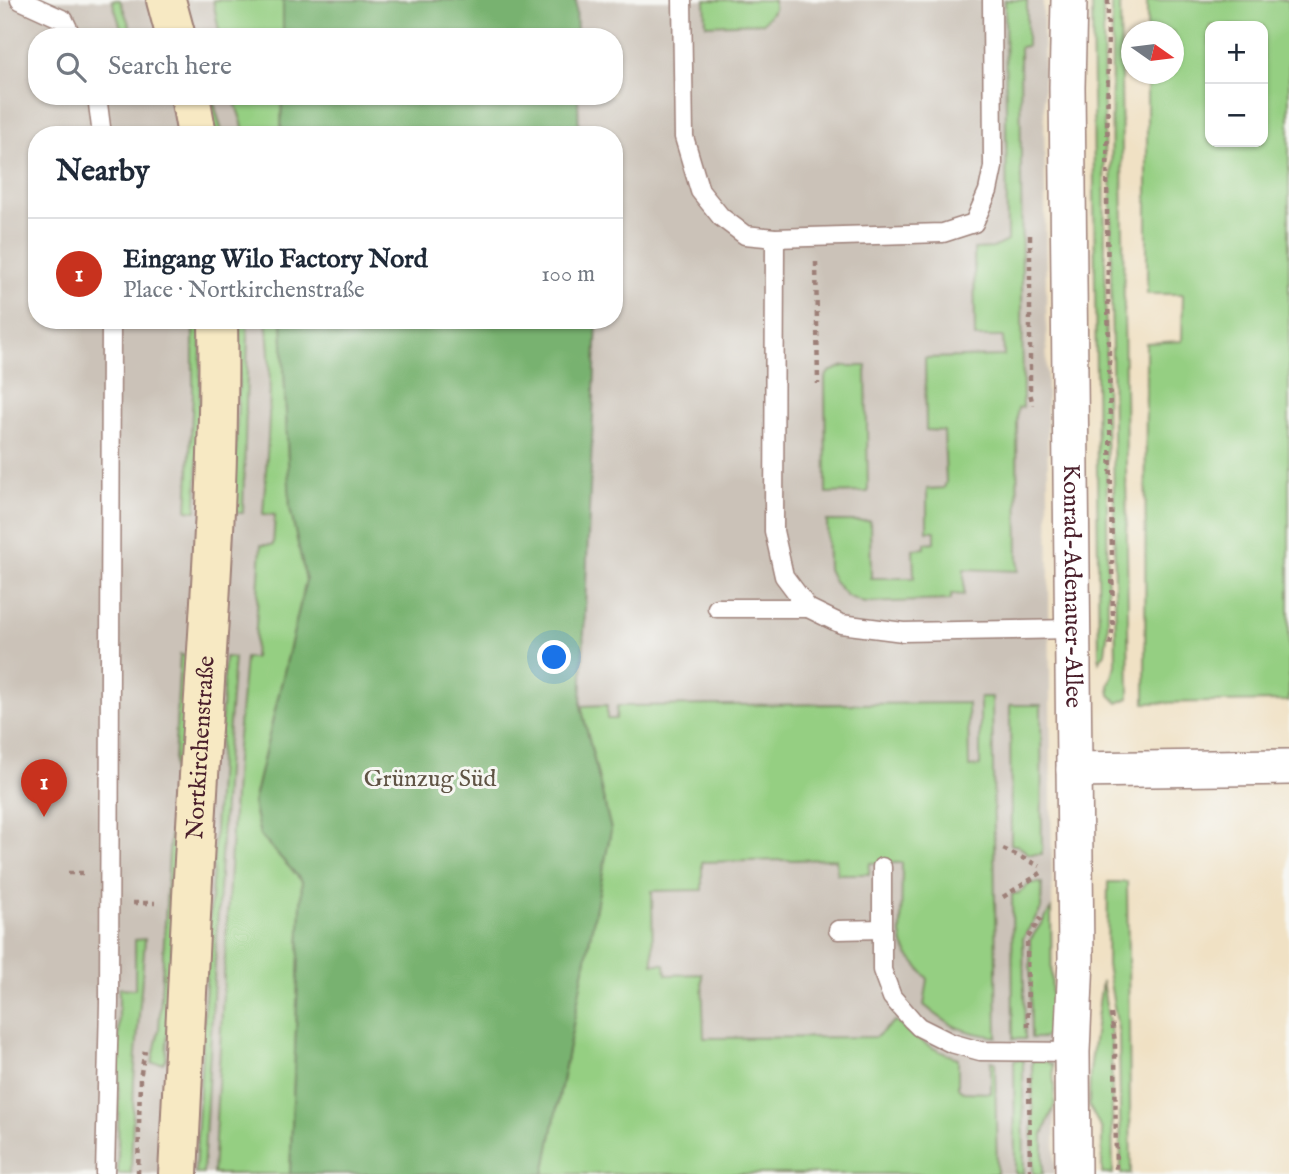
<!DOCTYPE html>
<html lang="en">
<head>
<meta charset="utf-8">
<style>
  body { margin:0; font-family:"IM FELL English",serif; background:#f2f2f3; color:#1f2937 }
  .controls { position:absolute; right:21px; top:21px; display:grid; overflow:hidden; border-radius:14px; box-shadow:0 2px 5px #0004 }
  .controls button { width:63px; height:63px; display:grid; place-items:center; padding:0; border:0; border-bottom:2px solid #e0e1e3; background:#fff; color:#1f2937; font:35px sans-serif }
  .compass { position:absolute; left:1121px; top:21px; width:63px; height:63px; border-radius:50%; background:#fff; box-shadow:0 2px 5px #0004; rotate:104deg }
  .you { position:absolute; left:555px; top:658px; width:24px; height:24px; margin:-18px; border:5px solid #fff; border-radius:50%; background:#1a73e8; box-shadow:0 0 0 10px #1a73e833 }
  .badge { display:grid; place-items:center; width:46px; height:46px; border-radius:50%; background:#c8321e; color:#fff; font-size:23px; font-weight:700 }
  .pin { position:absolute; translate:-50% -58px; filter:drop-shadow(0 2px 4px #0008) }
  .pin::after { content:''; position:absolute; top:37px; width:24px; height:21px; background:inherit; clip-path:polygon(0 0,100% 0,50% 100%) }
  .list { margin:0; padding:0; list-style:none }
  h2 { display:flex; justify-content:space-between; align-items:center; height:91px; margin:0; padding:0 28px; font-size:30px }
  h2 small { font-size:23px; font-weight:400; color:#747a83 }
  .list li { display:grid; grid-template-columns:46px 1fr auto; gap:21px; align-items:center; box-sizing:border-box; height:112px; padding:0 28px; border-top:2px solid #e0e1e3 }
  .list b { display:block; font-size:26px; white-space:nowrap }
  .list p { margin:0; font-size:23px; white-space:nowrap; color:#747a83 }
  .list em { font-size:23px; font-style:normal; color:#747a83 }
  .icon { flex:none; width:38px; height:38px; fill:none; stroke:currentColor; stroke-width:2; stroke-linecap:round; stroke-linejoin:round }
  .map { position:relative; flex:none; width:1289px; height:1174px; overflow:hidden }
  .search { position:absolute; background:#fff; box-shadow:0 2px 5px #0004; left:28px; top:28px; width:595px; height:77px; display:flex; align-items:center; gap:18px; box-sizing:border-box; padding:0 24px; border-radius:28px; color:#747a83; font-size:26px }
  .panel { position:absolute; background:#fff; box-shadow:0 2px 5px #0004; left:28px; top:126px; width:595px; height:203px; border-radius:28px }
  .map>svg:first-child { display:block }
  .industrial { fill:#cbc2b8; fill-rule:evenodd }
  .green { fill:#95cf82; stroke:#707756; stroke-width:2; fill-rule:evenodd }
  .forest { fill:#78b270; stroke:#61684e; stroke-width:2 }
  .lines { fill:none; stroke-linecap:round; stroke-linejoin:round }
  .service-casing { stroke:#9d8078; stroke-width:21 }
  .minor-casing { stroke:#9d8078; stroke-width:38 }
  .secondary-casing { stroke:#9d8078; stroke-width:42 }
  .path { stroke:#9d8078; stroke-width:4.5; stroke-dasharray:5 5; stroke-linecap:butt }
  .service { stroke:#fff; stroke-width:18 }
  .minor { stroke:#fff; stroke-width:35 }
  .secondary { stroke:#f7e9c3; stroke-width:38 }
  .labels { text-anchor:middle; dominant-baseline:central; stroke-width:6; stroke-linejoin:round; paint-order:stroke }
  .street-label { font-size:24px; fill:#4a1f2b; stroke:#f6f6f2 }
  .park-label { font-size:24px; fill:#605445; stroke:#f6f6f2 }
</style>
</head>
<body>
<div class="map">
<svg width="1289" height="1174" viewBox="0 0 1289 1174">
  <rect width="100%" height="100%" fill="#f6f6f2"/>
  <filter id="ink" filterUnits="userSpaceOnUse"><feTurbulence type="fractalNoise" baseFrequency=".0143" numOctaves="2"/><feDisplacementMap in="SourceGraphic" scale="14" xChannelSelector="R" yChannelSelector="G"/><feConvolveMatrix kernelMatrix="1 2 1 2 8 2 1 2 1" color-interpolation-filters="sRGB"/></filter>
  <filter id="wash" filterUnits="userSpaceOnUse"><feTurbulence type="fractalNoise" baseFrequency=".00686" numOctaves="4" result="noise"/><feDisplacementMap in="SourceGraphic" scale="28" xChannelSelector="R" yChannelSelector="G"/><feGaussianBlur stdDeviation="1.57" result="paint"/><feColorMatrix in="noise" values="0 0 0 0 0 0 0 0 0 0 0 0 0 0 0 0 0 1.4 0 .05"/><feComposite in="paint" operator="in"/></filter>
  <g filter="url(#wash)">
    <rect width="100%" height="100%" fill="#f0e1c4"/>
    <path class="industrial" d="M0,0H1043L1055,1174H0ZM37,37H614V96H37ZM37,135H614V320H37Z"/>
    <g class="green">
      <polygon points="112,0 120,0 134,37 124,37"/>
      <polygon points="213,0 283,0 283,37 220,37"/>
      <polygon points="705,0 774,0 774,9 763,23 706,25"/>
      <polygon points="1005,0 1027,0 1027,46 1020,47 1023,407 1018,408 1017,413 1018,571 964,569 964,595 951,594 951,600 864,603 847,596 834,582 828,569 827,521 870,521 871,578 914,578 913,549 925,548 925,543 935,542 935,531 927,531 927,489 944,488 946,482 944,431 926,430 925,358 1004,356 1003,337 975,337 974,249 993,248 1007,241"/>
      <polygon points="1092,0 1103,0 1108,628 1105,653 1099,661"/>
      <polygon points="1112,0 1120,0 1129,698 1118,703 1110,695 1109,685 1116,665 1111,279"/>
      <path d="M1147,0H1289V701L1145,703L1146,343L1182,341L1183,294H1147V74H1174V32L1147,31ZM1210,26H1263V142H1210Z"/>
      <polygon points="233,96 282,96 281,135 244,135 242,123"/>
      <polygon points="210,100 213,100 223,135 215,135"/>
      <polygon points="193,320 202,320 196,511 187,510 193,392"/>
      <polygon points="237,320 246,320 248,336 243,513 233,513 239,373"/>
      <path d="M266,320H282L290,508L306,580L253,803L260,835L302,881L290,1174H213L236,759L245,658H254L261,545H273L275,515L263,514C267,452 274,381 266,320Z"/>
      <polygon points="844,366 866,366 868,492 826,493 825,378 829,372"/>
      <polygon points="180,655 188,656 166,1059 163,1063 152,1063 159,1029"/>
      <polygon points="225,657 234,658 227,751 203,1174 195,1174"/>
      <path d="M980,697H992L997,1037C962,1032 950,1027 924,1005L928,979L908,955L903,945L901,934L902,863H870L869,874H837L836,859L702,862V890L652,891L653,964H665L666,975L702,974L704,1038L876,1037L895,1021C915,1038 933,1051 958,1058V1087L963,1092L991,1093V1061L995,1062L997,1174H544L611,830L581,706L607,705V719H616L617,706L968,703L969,767L980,766Z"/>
      <polygon points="1010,705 1041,705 1042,854 1029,854 1017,845 1011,845"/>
      <polygon points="1108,882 1127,882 1131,1174 1121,1174 1119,1035 1107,965"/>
      <polygon points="1031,883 1042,883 1041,909 1023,938 1025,1039 1013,1039 1012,894 1019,893"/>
      <polygon points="1051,909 1052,1033 1043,1038 1031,1038 1030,940"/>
      <polygon points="145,939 134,1080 131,1174 118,1174 119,988 135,989 135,940"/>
      <polygon points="1102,981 1111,1034 1113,1174 1102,1174 1102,1130 1089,1106 1090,1071"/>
      <polygon points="1041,1059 1053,1065 1055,1104 1043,1134 1043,1174 1033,1174 1032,1060"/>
      <polygon points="1014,1060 1023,1060 1024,1174 1015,1174"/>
    </g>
    <g class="forest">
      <polygon points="283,0 576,0 577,37 283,37"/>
      <polygon points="282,96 578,96 579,135 281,135"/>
      <polygon points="282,320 597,320 581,706 611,830 544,1174 290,1174 302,881 260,835 253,803 306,580 290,508"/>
    </g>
  </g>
  <g filter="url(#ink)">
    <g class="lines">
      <defs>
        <g id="service">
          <polyline points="20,0 64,20 72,37"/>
          <polyline points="682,0 684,137 700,191 721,217 745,235 775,238 943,233 974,223 988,191 993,167 992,0"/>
          <polyline points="97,96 102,135"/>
          <polyline points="775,238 774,531 784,576 808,608 841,624 903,632 1072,629"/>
          <polyline points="717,608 808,608"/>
          <polyline points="882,867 882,970 892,997 912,1020 919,1027 951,1043 980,1051 1072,1052"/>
          <polyline points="838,930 882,929"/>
          <polyline points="105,1174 109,1003 111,320"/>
        </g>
        <g id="minor">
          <path id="s1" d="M1069,0L1067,87L1076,958L1072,1052L1073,1174"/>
          <polyline points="1074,770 1289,767"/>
        </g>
        <g id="secondary">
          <polyline points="166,0 176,37"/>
          <polyline points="190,96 197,135"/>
          <path id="s2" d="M178,1174C185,1036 191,898 200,760C209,614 221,467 218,320"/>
        </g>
      </defs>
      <use href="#service" class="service-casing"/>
      <use href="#minor" class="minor-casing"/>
      <use href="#secondary" class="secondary-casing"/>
      <g class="path">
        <polyline points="1108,0 1107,222 1113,626 1110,646"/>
        <polyline points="1030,235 1030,393 1033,405"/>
        <polyline points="816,262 818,384"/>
        <polyline points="1003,849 1040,866"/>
        <polyline points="68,873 84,873"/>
        <polyline points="1003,897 1041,873"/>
        <polyline points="133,903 155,903"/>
        <polyline points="1111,1014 1115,1042 1116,1174"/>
        <polyline points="1028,1027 1027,939 1041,918"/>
        <polyline points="1029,1078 1030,1174"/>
        <polyline points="138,1174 140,1078 145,1051"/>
      </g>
      <use href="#service" class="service"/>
      <use href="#minor" class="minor"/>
      <use href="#secondary" class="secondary"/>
    </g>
  </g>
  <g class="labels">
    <g class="street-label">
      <text stroke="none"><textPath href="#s1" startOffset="586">Konrad-Adenauer-Allee</textPath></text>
      <text stroke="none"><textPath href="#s2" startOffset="427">Nortkirchenstraße</textPath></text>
    </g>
    <g class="park-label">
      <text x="430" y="779">Grünzug Süd</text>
    </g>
  </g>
</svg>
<div class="controls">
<button>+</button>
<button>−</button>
</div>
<svg class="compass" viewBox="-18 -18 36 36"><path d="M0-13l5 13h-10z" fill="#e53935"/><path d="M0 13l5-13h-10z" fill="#747a83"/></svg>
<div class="you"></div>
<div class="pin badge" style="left:44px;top:817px">1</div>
<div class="search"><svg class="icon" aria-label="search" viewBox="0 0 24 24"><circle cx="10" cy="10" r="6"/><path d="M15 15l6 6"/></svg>Search here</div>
<section class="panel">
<h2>Nearby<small></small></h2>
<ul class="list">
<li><span class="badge">1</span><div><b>Eingang Wilo Factory Nord</b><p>Place · Nortkirchenstraße</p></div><em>100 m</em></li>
</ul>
</section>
</div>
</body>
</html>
